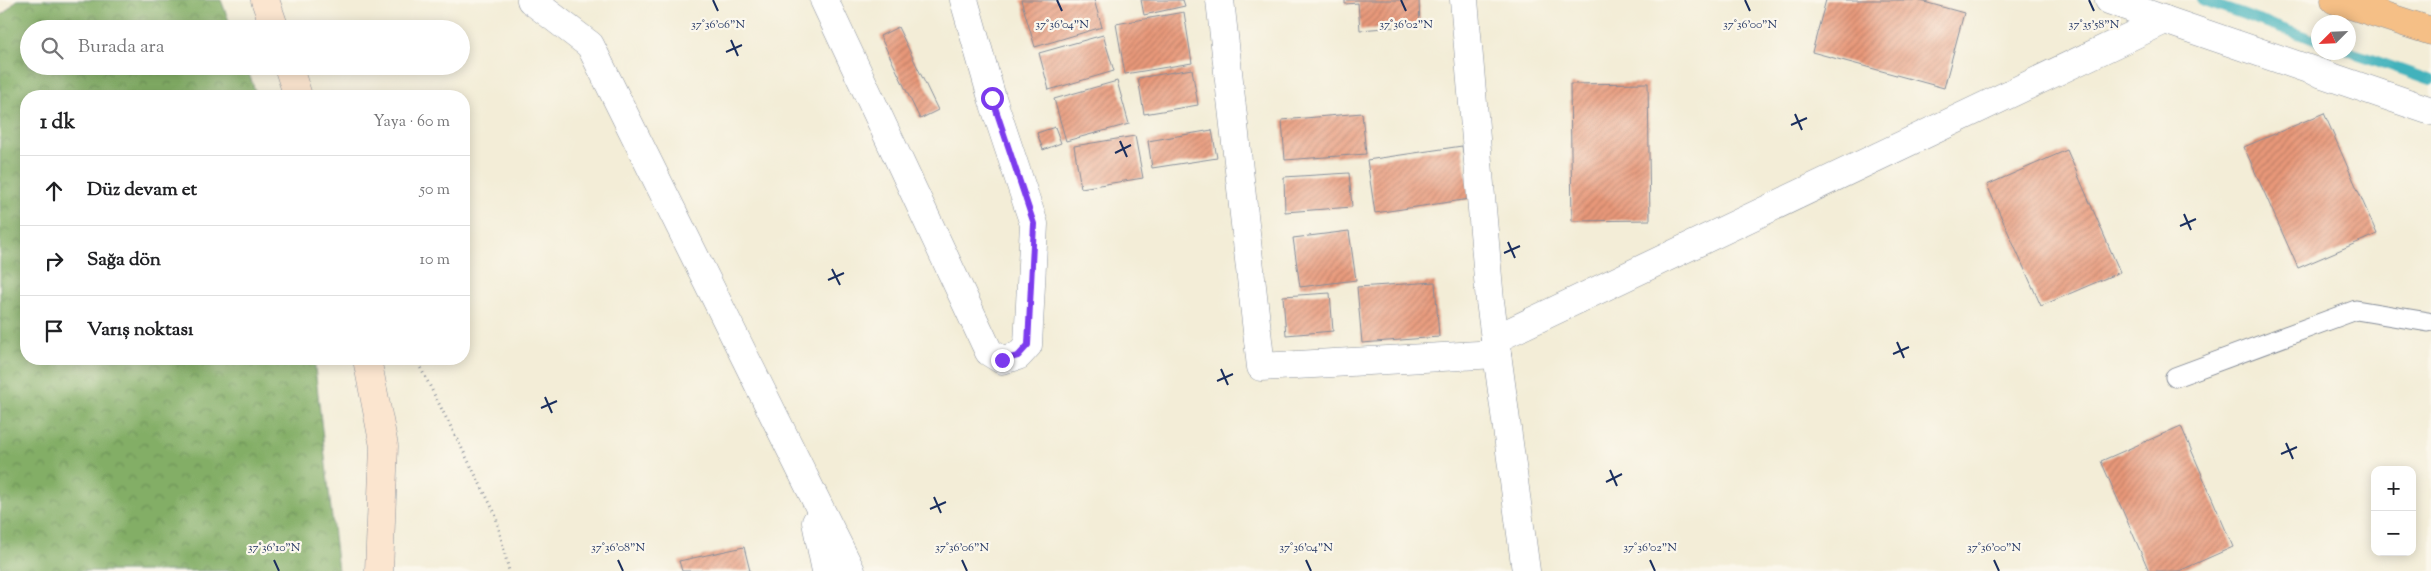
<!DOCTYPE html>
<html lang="tr">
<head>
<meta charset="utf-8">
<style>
  body { margin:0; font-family:"Sorts Mill Goudy",serif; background:#f2f2f2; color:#202124 }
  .controls { position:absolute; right:15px; bottom:15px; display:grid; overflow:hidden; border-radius:10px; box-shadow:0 2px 12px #0003 }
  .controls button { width:45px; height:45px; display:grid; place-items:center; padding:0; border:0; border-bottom:1px solid #e0e0e0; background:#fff; color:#202124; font:25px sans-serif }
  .compass { position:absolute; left:2311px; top:15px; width:45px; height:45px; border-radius:50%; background:#fff; box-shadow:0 2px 12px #0003; rotate:246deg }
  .stop { position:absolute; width:15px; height:15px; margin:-11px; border:4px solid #7c3aed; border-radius:50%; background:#fff }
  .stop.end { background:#7c3aed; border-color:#fff; box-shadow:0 1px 5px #0008 }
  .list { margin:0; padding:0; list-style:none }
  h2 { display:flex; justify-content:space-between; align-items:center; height:65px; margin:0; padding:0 20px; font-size:21px }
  h2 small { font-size:16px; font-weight:400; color:#757577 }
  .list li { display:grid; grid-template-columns:32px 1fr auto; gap:15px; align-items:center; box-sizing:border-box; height:70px; padding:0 20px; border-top:1px solid #e0e0e0 }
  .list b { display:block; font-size:19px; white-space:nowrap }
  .list em { font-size:16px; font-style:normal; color:#757577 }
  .icon { flex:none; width:28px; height:28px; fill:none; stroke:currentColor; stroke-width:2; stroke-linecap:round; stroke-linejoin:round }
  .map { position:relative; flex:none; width:2431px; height:571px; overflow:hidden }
  .search { position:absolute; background:#fff; box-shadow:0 2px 12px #0003; left:20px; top:20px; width:450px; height:55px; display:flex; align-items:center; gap:12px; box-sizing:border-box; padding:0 18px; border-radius:28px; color:#757577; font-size:19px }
  .panel { position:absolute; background:#fff; box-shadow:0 2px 12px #0003; left:20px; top:90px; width:450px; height:275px; border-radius:20px }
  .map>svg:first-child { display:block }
  .forest { fill:url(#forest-crowns); stroke:#4f6e62 }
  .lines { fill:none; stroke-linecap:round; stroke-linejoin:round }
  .stream { stroke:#43b2bc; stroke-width:10 }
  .building { fill:url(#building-hatch) }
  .lane-casing { stroke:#878e9a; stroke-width:21 }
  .street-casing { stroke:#878e9a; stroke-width:29 }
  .secondary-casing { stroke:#878e9a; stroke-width:29 }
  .primary-casing { stroke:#878e9a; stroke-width:29 }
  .path { stroke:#878e9a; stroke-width:3; stroke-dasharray:1 4; stroke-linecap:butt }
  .lane { stroke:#fff; stroke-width:19 }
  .street { stroke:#fff; stroke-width:28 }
  .secondary { stroke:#fbe5cf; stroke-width:28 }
  .primary { stroke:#f5bf86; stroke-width:28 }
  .route { stroke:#7c3aed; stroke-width:6 }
  .ticks { fill:none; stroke:#1b2f5e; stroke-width:2 }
  .ticks-label { font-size:12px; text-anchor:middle; fill:#1b2f5e; stroke:#fbf7ec; stroke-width:4.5; stroke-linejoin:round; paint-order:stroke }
</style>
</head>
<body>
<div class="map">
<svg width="2431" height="571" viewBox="0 0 2431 571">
  <defs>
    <pattern id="forest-crowns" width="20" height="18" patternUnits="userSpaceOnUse" patternTransform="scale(1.25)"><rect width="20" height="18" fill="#83ae66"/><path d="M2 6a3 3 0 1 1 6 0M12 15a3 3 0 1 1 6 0" fill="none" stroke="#6a8e57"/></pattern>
    <pattern id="building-hatch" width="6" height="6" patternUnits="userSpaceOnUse" patternTransform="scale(1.25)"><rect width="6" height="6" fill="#e89879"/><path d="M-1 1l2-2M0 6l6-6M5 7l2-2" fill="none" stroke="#bb7c66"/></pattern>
  </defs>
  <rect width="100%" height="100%" fill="#fbf7ec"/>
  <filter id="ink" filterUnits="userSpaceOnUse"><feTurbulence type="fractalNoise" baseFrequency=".02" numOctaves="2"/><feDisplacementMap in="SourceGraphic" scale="10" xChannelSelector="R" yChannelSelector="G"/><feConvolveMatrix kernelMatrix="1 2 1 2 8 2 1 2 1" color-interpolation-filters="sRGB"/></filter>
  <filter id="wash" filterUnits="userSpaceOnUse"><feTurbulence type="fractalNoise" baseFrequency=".0096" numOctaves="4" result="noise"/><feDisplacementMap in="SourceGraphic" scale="20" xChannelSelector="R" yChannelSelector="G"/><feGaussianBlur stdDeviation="1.12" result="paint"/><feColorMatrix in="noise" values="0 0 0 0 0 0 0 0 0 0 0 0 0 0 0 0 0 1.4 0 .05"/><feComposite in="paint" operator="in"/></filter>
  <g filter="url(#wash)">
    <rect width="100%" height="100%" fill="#f3edd7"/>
    <polygon class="forest" points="17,0 221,0 232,29 29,29 29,66 246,66 257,96 26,96 26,359 314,359 338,571 0,571 0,17"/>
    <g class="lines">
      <g class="stream">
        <polyline points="2202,0 2318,41"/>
        <polyline points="2348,51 2431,80"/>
      </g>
    </g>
    <g id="blocks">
      <g class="building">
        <polygon points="1021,0 1094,0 1102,27 1035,47"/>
        <polygon points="1141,0 1183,0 1185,6 1144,15"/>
        <polygon points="1345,0 1419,0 1420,25 1360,30 1358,3 1345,4"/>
        <polygon points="1826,0 1917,0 1964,13 1944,88 1812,52"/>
        <polygon points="1184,12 1192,63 1125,74 1116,24"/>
        <polygon points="898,27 938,110 920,119 880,36"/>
        <polygon points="1103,35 1114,71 1049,90 1039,53"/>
        <polygon points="1192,69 1198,105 1144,114 1138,78"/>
        <polygon points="1117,81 1129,124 1066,141 1054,99"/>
        <polygon points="1648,83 1650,220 1572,221 1570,84"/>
        <polygon points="1362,113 1366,154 1285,160 1282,120"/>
        <polygon points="2324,113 2377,234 2298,268 2244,147"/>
        <polygon points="1055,127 1061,143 1043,150 1037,133"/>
        <polygon points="1212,130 1217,158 1152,168 1148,141"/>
        <polygon points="1135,136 1143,178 1081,188 1074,146"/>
        <polygon points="1462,146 1470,199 1375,213 1367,160"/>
        <polygon points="2067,150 2120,272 2041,306 1987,185"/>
        <polygon points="1349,173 1352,207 1285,212 1284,177"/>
        <polygon points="1349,231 1356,280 1300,287 1293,238"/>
        <polygon points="1435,282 1439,337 1362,343 1357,287"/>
        <polygon points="1330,293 1333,331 1286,335 1283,296"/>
        <polygon points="2181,426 2233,547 2179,571 2149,571 2101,461"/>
        <polygon points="744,547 750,571 682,571 679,561"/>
      </g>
    </g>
  </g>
  <g filter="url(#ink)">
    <use href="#blocks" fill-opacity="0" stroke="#878e9a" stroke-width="1"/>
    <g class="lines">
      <defs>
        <polyline id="lane" points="2175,377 2356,310 2428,322"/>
        <g id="street">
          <polyline points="531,0 590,45 851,571"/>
          <polyline points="824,0 989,352 1002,360 1018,356 1028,345 1034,224 992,98 964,0"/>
          <polyline points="1220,0 1261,367 1497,354"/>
          <polyline points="1464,0 1490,301 1526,571"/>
          <polyline points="2109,0 2165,20"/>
          <polyline points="1495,339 2165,20 2431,111"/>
          <polyline points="816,522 826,571"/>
        </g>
        <g id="secondary">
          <polyline points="265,0 275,29"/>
          <polyline points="288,66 298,96"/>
          <polyline points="367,359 384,446 379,571"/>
        </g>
        <polyline id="primary" points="2335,0 2431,31"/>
      </defs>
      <use href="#lane" class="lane-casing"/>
      <use href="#street" class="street-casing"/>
      <use href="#secondary" class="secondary-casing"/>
      <use href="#primary" class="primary-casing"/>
      <polyline class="path" points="416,359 495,513 509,571"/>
      <use href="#lane" class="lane"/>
      <use href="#street" class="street"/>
      <use href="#secondary" class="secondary"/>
      <use href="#primary" class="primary"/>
    </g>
  </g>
  <g class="lines" filter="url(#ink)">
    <polyline class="route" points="992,98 1034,224 1028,345 1018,356 1002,360"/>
  </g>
  <path class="ticks" d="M713,0L718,11M1057,0L1062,11M1401,0L1406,11M1745,0L1750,11M2089,0L2094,11M731,40L738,56M726,52L742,45M1795,114L1802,130M1791,125L1807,118M1120,141L1127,157M1115,153L1131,145M2184,214L2191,230M2180,226L2196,219M1508,242L1515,258M1504,253L1520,246M832,269L840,285M828,280L844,273M1897,342L1904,358M1893,354L1909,347M1221,369L1228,385M1217,381L1233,374M545,397L552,413M541,408L557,401M2286,443L2293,459M2281,454L2297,447M1610,470L1617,486M1606,482L1622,474M934,497L941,513M930,509L946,502M274,560L279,571M618,560L623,571M962,560L967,571M1306,560L1311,571M1650,560L1655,571M1994,560L1999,571"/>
  <g class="ticks-label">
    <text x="718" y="28">37°36'06"N</text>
    <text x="1062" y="28">37°36'04"N</text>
    <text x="1406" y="28">37°36'02"N</text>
    <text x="1750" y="28">37°36'00"N</text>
    <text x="2094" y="28">37°35'58"N</text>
    <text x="274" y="551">37°36'10"N</text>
    <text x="618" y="551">37°36'08"N</text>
    <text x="962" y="551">37°36'06"N</text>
    <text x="1306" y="551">37°36'04"N</text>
    <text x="1650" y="551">37°36'02"N</text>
    <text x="1994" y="551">37°36'00"N</text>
  </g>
</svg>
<div class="controls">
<button>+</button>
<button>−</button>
</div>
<svg class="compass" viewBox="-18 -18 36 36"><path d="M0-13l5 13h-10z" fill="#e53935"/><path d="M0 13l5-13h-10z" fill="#757577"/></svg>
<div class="stop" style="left:992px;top:98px"></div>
<div class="stop end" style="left:1002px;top:360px"></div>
<div class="search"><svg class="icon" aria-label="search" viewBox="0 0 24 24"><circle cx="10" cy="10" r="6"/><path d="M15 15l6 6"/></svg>Burada ara</div>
<section class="panel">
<h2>1 dk<small>Yaya · 60 m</small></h2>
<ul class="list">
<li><svg class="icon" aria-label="ahead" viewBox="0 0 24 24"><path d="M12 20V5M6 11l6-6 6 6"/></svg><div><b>Düz devam et</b></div><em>50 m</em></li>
<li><svg class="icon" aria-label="right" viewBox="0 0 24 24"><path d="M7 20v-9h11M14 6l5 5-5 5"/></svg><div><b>Sağa dön</b></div><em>10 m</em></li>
<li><svg class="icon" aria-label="arrive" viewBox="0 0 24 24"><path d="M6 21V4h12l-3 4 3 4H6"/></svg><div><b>Varış noktası</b></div></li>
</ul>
</section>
</div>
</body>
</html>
